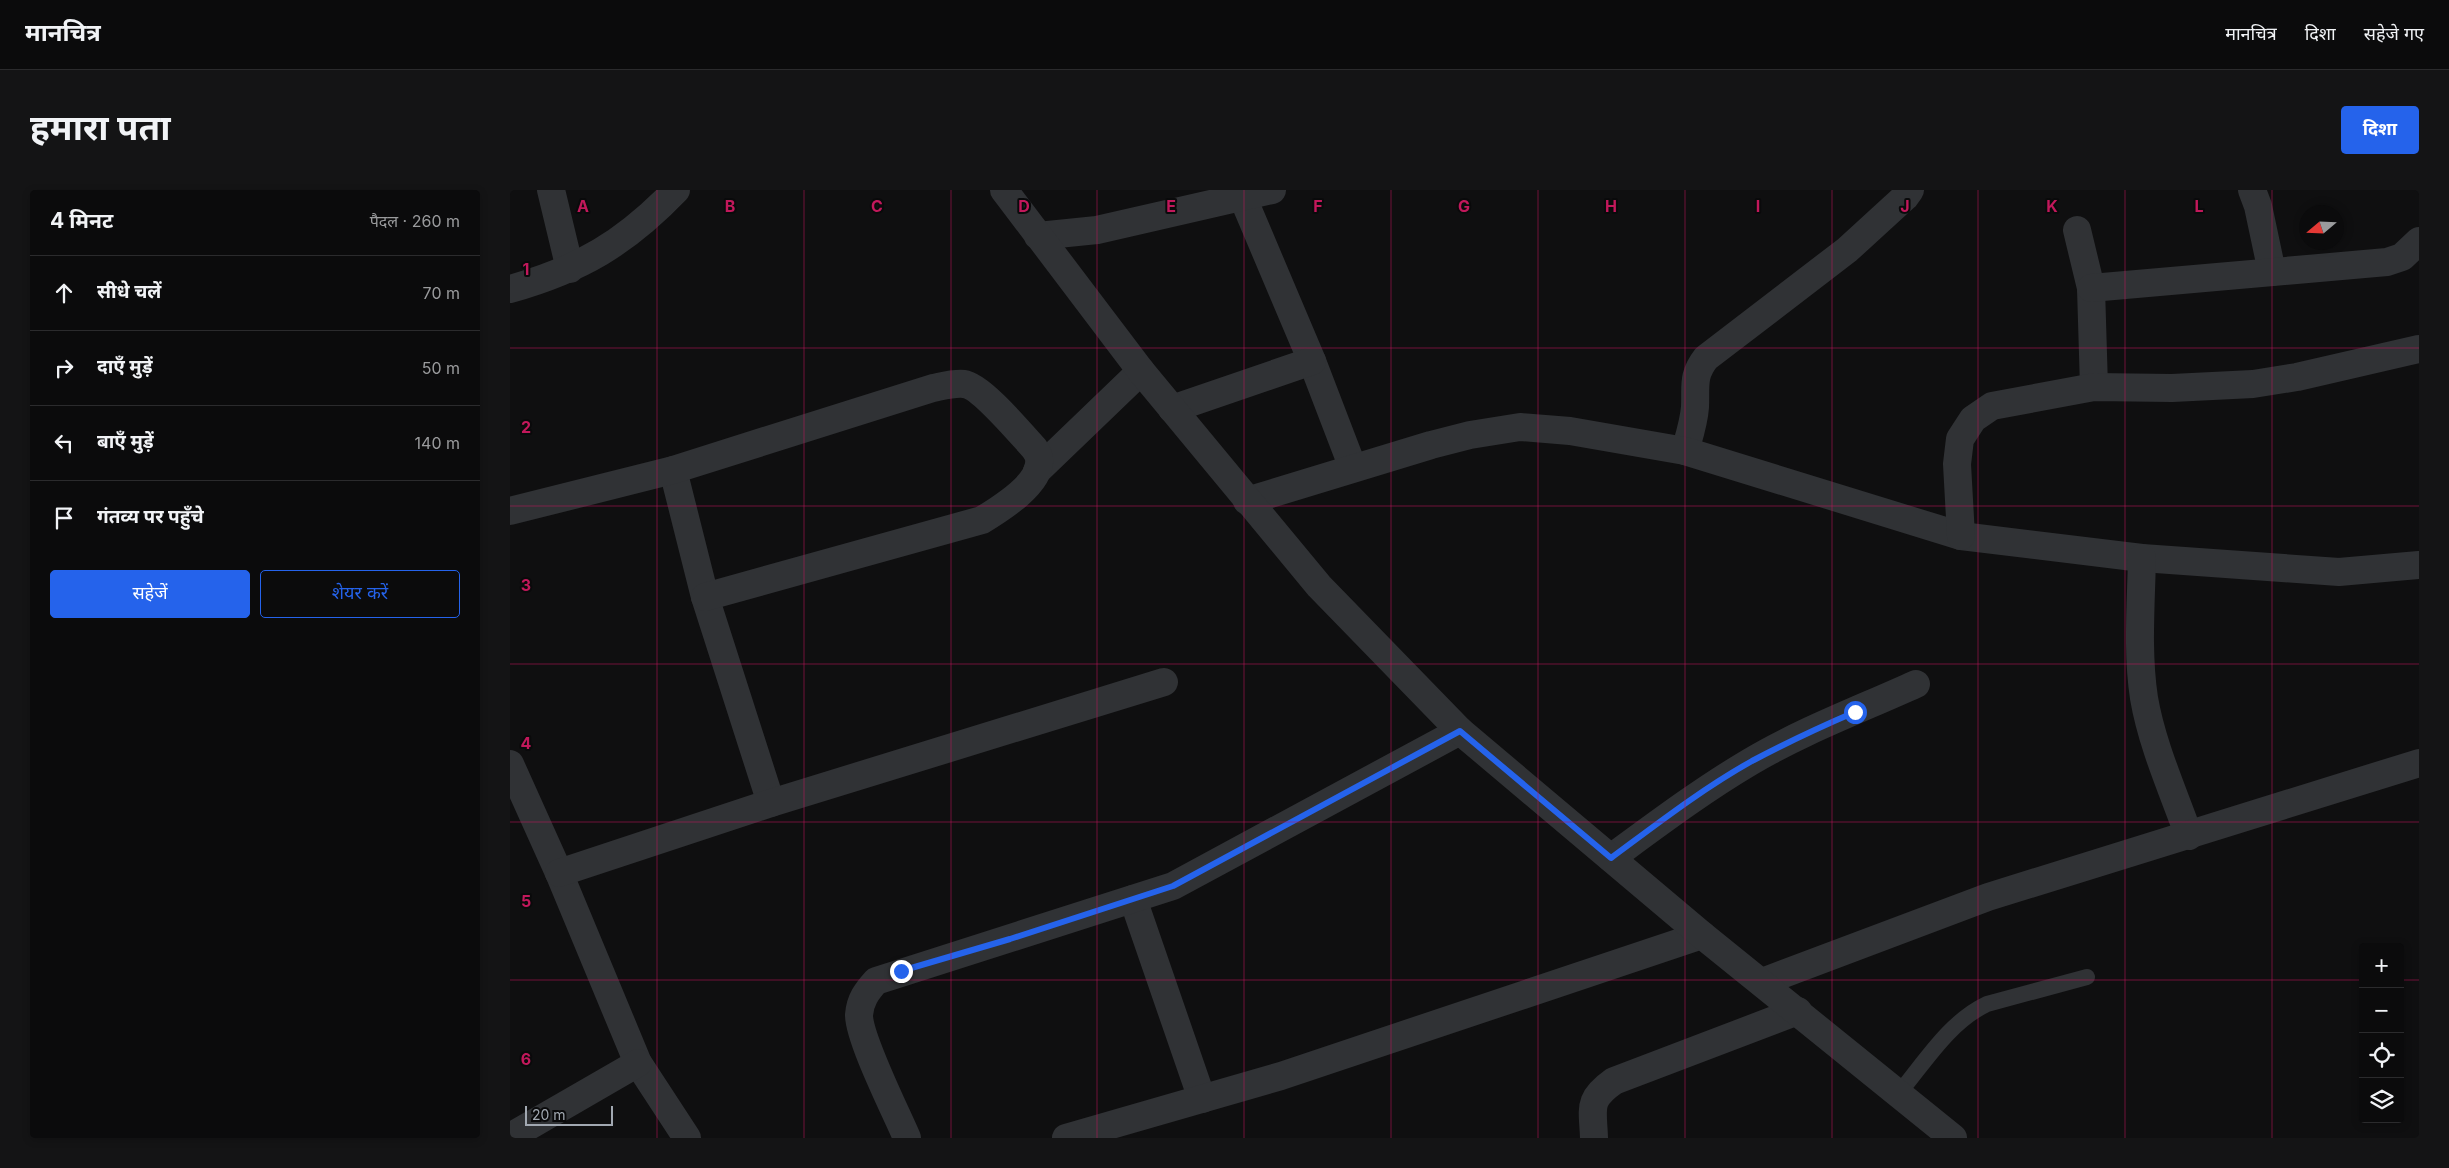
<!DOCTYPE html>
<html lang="hi">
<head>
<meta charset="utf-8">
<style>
  body { margin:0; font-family:Inter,"Noto Sans Devanagari",sans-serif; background:#141415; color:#f1f3f6 }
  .controls { position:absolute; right:15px; bottom:15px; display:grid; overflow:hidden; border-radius:5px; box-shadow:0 2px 8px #0003 }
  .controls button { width:45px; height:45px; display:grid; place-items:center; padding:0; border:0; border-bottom:1px solid #2b2b2d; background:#0b0b0c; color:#f1f3f6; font:25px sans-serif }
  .compass { position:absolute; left:1789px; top:15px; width:45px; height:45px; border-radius:50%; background:#0b0b0c; box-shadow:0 2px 8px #0003; rotate:251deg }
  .scale { position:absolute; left:15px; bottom:12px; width:88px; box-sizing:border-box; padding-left:5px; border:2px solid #a1a8b1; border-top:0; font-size:14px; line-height:18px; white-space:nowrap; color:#a1a8b1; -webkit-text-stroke:4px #0a0a0b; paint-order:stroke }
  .stop { position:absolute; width:15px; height:15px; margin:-11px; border:4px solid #2563eb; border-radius:50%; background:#fff }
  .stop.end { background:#2563eb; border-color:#fff; box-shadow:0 1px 5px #0008 }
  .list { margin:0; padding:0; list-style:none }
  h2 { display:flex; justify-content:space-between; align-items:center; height:65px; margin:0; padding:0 20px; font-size:21px }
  h2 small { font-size:16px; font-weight:400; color:#9a9b9d }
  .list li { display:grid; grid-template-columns:32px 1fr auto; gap:15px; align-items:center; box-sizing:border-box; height:75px; padding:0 20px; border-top:1px solid #2b2b2d }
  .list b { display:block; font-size:19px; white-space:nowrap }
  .list em { font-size:16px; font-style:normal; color:#9a9b9d }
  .actions { display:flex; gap:10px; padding:15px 20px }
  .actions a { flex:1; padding:11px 0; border:1px solid #2563eb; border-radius:5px; text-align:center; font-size:18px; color:#2563eb }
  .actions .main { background:#2563eb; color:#fff }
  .icon { flex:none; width:28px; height:28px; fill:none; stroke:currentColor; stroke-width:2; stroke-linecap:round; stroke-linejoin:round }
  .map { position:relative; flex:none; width:1909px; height:948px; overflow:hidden; border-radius:5px }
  header { display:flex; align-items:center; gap:30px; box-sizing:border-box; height:70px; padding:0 25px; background:#0b0b0c; border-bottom:1px solid #2b2b2d }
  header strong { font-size:24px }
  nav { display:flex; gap:28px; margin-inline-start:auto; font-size:18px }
  .intro { display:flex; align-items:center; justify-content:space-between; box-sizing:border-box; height:120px; padding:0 30px }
  h1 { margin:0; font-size:35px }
  .button { padding:12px 22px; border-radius:5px; background:#2563eb; color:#fff; font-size:18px; font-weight:700 }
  main { display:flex; gap:30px; padding:0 30px }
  aside { flex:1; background:#0b0b0c; border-radius:5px; box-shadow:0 2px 8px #0003 }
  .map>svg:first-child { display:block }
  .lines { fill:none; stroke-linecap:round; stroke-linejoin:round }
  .service { stroke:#303235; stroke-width:16 }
  .minor { stroke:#303235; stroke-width:28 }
  .tertiary { stroke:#303235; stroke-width:28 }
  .route { stroke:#2563eb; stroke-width:6 }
  .grid { fill:none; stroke:#c2185b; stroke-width:1; stroke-opacity:0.55 }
  .grid-label { font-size:16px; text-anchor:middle; font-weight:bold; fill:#c2185b; stroke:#0a0a0b; stroke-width:4; stroke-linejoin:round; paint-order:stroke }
</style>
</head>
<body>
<header>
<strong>मानचित्र</strong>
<nav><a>मानचित्र</a><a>दिशा</a><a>सहेजे गए</a></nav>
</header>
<div class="intro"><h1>हमारा पता</h1><a class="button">दिशा</a></div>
<main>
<aside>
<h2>4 मिनट<small>पैदल · 260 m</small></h2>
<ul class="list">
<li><svg class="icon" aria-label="ahead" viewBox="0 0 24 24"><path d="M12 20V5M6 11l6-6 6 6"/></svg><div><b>सीधे चलें</b></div><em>70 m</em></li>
<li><svg class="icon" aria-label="right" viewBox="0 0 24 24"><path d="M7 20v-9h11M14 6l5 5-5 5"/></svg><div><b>दाएँ मुड़ें</b></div><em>50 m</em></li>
<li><svg class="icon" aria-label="left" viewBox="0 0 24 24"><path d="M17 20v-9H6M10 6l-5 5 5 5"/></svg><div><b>बाएँ मुड़ें</b></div><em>140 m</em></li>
<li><svg class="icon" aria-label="arrive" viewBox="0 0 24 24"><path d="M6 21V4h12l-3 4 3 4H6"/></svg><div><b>गंतव्य पर पहुँचे</b></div></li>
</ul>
<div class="actions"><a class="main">सहेजें</a><a>शेयर करें</a></div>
</aside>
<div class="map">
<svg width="1909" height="948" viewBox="0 0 1909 948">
  <rect width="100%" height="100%" fill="#0f0f10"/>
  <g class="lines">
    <path class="service" d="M1389,903C1415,872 1439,832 1477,814L1577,787"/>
    <g class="minor">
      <polyline points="41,0 60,79"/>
      <polyline points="1742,0 1748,16 1762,82"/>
      <polyline points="733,8 802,171 843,278"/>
      <polyline points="1567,40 1581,98 1584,197"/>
      <polyline points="528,46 587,40 762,0"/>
      <polyline points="1581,98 1877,72 1892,67 1909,51"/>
      <path d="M0,99C71,79 115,53 166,0"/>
      <polyline points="662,219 802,171"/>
      <path d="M1175,261C1179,247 1184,232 1185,217C1186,196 1182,186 1196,168L1337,60L1395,7L1400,0"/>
      <polyline points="163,280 195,407 261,613"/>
      <polyline points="527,281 631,181"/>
      <polyline points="737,311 921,255 960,245 1010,237 1060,241 1175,261 1451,346 1632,368 1829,382 1909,375"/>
      <path d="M0,321L163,280L423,198C433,196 444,193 454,194C471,196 511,244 524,258C526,261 529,265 529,269C532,293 490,319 472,330L195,407"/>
      <polyline points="1451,346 1447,274 1450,249 1463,229 1482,216 1584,197 1662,198 1743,194 1787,187 1909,159"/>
      <path d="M1632,368C1631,414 1627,462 1634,508C1642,555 1663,601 1679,646"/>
      <polyline points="0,574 49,683 128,873 177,948"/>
      <path d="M1101,668C1146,635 1191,601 1240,572C1292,541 1351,519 1406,494"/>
      <polyline points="49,683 261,613 654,492"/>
      <polyline points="623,709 692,909"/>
      <polyline points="1252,792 1478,707 1909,573"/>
      <polyline points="0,947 128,873"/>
      <path d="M397,948C386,922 349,849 349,825C350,810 357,801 366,791L663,696L950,541"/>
      <polyline points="556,948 771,886 1192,745"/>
      <path d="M1084,948C1083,918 1077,910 1104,891L1288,821"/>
    </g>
    <polyline class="tertiary" points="494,0 631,181 809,396 950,541 1192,745 1443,948"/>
  </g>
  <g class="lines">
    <path class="route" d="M391,781L500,749L663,696L950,541L1101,668C1147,634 1192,599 1242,571C1276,553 1310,537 1345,522"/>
  </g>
  <path class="grid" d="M147,0V948M294,0V948M441,0V948M587,0V948M734,0V948M881,0V948M1028,0V948M1175,0V948M1322,0V948M1468,0V948M1615,0V948M1762,0V948M0,158H1909M0,316H1909M0,474H1909M0,632H1909M0,790H1853M1890,790H1909"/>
  <g class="grid-label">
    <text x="73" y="22">A</text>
    <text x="220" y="22">B</text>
    <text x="367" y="22">C</text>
    <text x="514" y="22">D</text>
    <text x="661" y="22">E</text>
    <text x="808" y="22">F</text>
    <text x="954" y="22">G</text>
    <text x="1101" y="22">H</text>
    <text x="1248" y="22">I</text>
    <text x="1395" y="22">J</text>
    <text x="1542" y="22">K</text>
    <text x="1689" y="22">L</text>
    <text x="16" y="85">1</text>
    <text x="16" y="243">2</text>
    <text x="16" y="401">3</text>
    <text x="16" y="559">4</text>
    <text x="16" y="717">5</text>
    <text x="16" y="875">6</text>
  </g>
</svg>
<div class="controls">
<button>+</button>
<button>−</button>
<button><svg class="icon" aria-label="locate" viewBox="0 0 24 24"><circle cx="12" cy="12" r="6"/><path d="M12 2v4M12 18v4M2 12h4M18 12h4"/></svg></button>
<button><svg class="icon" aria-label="layers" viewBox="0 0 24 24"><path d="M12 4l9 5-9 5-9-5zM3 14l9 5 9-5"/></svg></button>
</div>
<svg class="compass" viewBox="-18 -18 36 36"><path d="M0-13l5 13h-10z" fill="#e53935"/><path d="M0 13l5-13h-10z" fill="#9a9b9d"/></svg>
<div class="scale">20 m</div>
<div class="stop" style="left:1345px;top:522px"></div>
<div class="stop end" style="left:391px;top:781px"></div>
</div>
</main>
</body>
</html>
